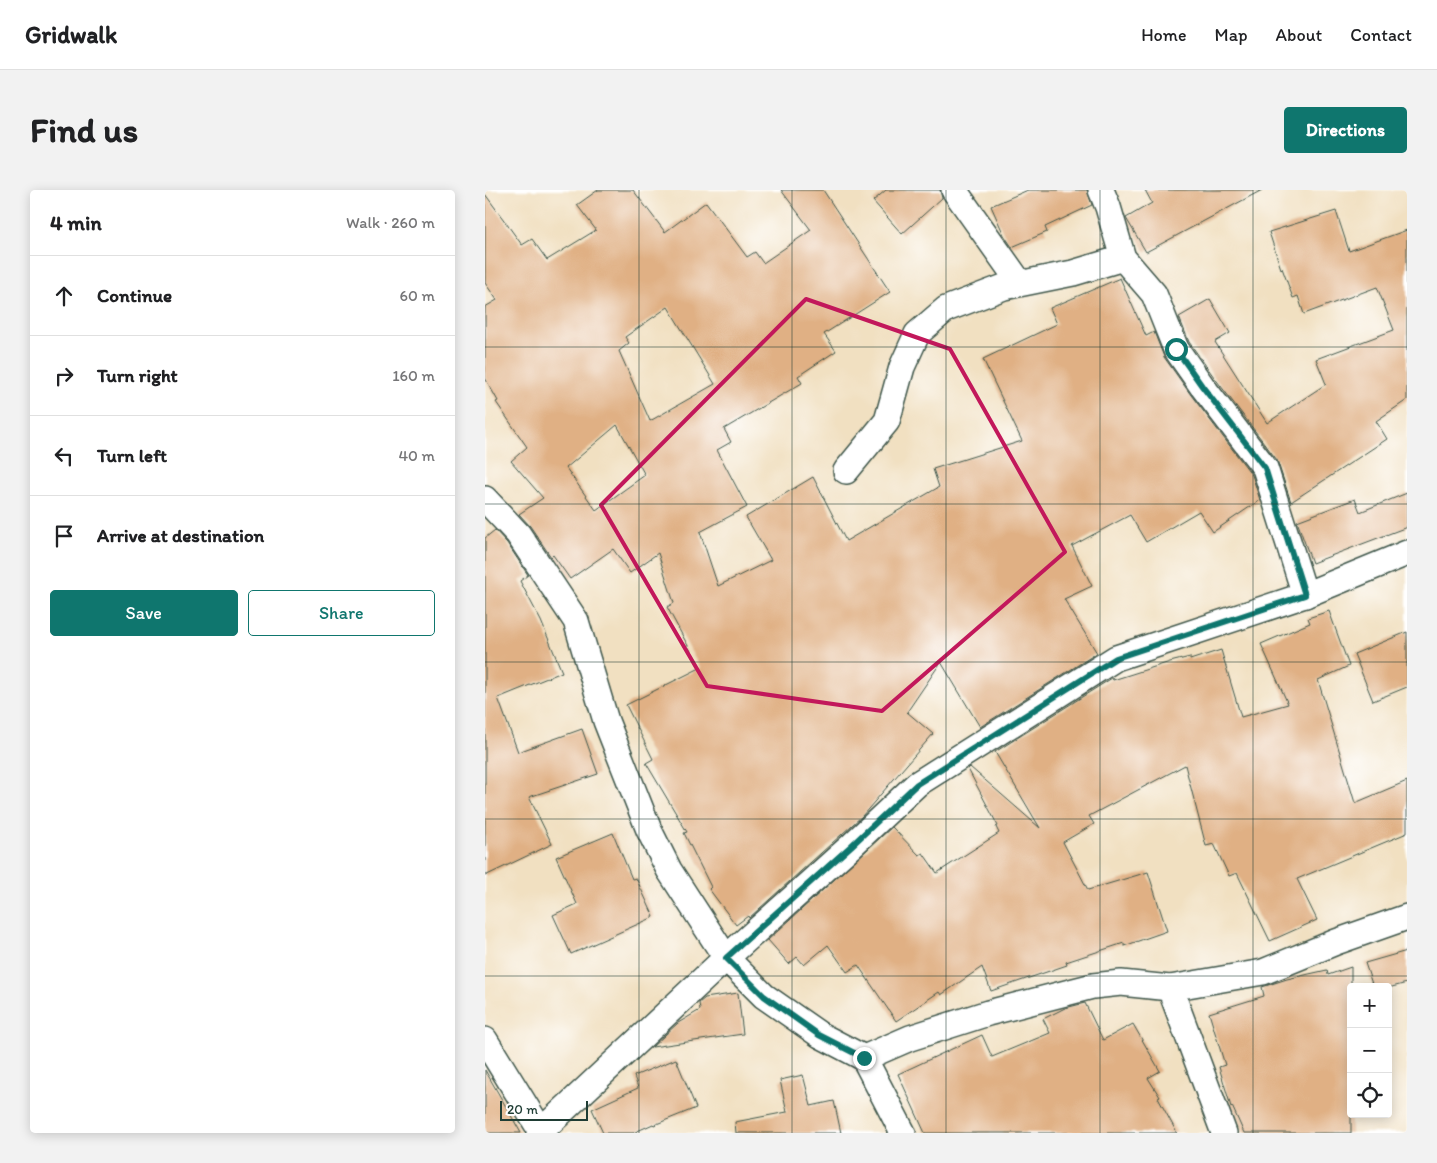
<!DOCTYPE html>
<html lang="en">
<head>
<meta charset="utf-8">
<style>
  body { margin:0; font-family:Itim,sans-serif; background:#f2f2f2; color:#202124 }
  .controls { position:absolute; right:15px; bottom:15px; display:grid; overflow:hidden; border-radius:5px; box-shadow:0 2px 12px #0003 }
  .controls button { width:45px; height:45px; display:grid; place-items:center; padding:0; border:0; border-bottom:1px solid #e0e0e0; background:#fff; color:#202124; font:25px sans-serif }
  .scale { position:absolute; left:15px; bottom:12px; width:88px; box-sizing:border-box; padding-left:5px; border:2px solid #1f3d34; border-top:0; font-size:14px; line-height:18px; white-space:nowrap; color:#1f3d34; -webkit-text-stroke:4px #fff; paint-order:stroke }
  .stop { position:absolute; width:15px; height:15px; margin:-11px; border:4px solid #0f766e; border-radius:50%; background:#fff }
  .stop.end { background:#0f766e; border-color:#fff; box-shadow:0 1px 5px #0008 }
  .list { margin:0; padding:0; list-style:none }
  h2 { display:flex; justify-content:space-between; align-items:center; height:65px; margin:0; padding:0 20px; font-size:21px }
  h2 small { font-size:16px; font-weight:400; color:#757577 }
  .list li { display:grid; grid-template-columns:32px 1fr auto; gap:15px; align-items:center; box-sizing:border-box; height:80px; padding:0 20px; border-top:1px solid #e0e0e0 }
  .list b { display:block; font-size:19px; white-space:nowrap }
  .list em { font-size:16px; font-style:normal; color:#757577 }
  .actions { display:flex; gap:10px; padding:15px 20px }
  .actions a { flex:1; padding:11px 0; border:1px solid #0f766e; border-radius:5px; text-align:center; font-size:18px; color:#0f766e }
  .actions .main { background:#0f766e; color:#fff }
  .icon { flex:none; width:28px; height:28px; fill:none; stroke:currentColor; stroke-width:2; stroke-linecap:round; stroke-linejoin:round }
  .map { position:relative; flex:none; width:922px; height:943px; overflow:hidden; border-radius:5px }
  header { display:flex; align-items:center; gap:30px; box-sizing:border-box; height:70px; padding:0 25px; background:#fff; border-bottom:1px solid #e0e0e0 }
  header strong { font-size:24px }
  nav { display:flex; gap:28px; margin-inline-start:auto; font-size:18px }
  .intro { display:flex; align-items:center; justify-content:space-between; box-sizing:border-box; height:120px; padding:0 30px }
  h1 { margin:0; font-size:35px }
  .button { padding:12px 22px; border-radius:5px; background:#0f766e; color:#fff; font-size:18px; font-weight:700 }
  main { display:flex; gap:30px; padding:0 30px }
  aside { flex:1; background:#fff; border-radius:5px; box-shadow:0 2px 12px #0003 }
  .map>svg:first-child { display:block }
  .building { fill:#e0b084; fill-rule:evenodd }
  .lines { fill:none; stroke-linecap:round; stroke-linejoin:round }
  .minor-casing { stroke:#3e5549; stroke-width:28 }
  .minor { stroke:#fff; stroke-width:25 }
  .route { stroke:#0f766e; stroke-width:6 }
  .marked { fill:none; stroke:#c2185b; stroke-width:4; stroke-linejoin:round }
  .grid { fill:none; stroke:#1f3d34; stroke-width:1; stroke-opacity:0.55 }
</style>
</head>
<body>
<header>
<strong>Gridwalk</strong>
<nav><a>Home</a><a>Map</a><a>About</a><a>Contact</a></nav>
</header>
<div class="intro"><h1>Find us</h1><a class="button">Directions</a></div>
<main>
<aside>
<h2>4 min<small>Walk · 260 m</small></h2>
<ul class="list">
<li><svg class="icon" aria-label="ahead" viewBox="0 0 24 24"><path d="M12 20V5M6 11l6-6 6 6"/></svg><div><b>Continue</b></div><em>60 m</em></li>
<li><svg class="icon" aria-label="right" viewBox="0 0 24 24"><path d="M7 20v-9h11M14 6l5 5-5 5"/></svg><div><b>Turn right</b></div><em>160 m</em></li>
<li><svg class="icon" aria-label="left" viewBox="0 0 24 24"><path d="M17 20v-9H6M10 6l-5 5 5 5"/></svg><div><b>Turn left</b></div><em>40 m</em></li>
<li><svg class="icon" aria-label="arrive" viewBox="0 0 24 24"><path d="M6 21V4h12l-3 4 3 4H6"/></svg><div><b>Arrive at destination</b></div></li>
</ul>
<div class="actions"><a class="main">Save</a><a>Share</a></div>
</aside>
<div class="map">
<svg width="922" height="943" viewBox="0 0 922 943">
  <rect width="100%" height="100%" fill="#fff"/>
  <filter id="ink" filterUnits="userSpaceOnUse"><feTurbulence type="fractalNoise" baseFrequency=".02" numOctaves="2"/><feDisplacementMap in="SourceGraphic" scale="10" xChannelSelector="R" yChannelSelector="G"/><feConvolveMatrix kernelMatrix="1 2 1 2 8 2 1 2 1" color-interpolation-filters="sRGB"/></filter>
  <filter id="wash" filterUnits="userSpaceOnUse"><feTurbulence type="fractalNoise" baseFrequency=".0096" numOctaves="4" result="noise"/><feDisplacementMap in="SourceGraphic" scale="20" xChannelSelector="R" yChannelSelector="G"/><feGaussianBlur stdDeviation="1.12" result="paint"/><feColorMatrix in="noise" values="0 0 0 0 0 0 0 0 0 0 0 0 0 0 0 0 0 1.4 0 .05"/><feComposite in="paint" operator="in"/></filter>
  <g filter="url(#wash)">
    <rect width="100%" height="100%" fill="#f1e0c1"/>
    <g id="blocks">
      <g class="building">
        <path d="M113,0H148L180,42L221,12L262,67L270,62L278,73L326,40L296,0H338L405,102L339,144L351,161L313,186L317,193L239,239L246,252L232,260L262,317L215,342L233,396L286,370L261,327L328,287L361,351L454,297L448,279L537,251L498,169L572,134L565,118L635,88L661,146L669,142L679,167L706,205L767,285L775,310L728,342L714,321L661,352L645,325L587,356L607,396L579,409L612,463L495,537L456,472L422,522L448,544L377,626L264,728L263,726L251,735L224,699L226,697L199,643L202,642L161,573L168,569L141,515L215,478L182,417L189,413L173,363L145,383L128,359L85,389L68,365L66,367L45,336L34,324L58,308L26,271L42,257L11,212L13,211L0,188V117L12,110L0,93V4L37,55L47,49L62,70L111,40L92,15ZM183,117L230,194L165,231L134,161L144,153L140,147ZM132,235L160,285L111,320L81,278Z"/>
        <polygon points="401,0 455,0 457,8 417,44 388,11"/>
        <polygon points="543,0 602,0 607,15 560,37 562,42 527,57 519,45 506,16"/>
        <polygon points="660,0 777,0 661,62 641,28 667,13"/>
        <polygon points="851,21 864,61 922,40 922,210 891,231 902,249 806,312 792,270 729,187 704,152 694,127 725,109 745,143 730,152 782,233 841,194 831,169 909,140 892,97 819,124 813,106 808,108 797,78 796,79 784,42"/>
        <polygon points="922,303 922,337 827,373 812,331 870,309 875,322"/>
        <polygon points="10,340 22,353 43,385 35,391 56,431 77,482 13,508 33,562 97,539 113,584 44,607 67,654 0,686 0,348"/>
        <polygon points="844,421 864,476 833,490 870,613 922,591 922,643 812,689 832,730 785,751 752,683 744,686 729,654 721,656 700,575 604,626 609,634 578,652 603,700 663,682 682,741 639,756 639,753 581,772 582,775 506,801 497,777 456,805 454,802 411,831 373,775 362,782 343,755 319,775 312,767 304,774 283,750 407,637 434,665 438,663 452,683 514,643 511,637 513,636 483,579 485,577 555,638 510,562 627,488 628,490 685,472 705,467 705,470 736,460 756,527 803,514 776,454 825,433 823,428"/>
        <polygon points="922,442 922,497 888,511 869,464"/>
        <polygon points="128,643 147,689 151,688 169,727 86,764 68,725 92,714 71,667"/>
        <polygon points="922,761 922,793 903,798 903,797 888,797 880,773"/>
        <polygon points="866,777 866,943 759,943 747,916 746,917 734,877 740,875 724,823 779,806 777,797 802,789 842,780 843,785"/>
        <polygon points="253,803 258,844 167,857 193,833 215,820 214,813 220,808"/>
        <polygon points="600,813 618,850 648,834 675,881 663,888 675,907 673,908 692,943 440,943 413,884 497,845 507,867 565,843 558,829 580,818"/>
        <polygon points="191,869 211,918 169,935 168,934 148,943 118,943 107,919 153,898 149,886"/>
        <polygon points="0,880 36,943 0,943"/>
        <polygon points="318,885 326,916 349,911 356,943 251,943 250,932 302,922 295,890"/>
      </g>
    </g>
  </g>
  <g filter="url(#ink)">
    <use href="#blocks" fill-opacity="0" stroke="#3e5549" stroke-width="1"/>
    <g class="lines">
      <defs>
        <g id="minor">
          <polyline points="469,0 535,93"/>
          <polyline points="616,0 623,17 638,68 669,104 691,159 717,196 780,278 820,405"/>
          <polyline points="361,281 402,231 417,177 432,144 461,119 519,97 588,83 638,68"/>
          <polyline points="0,309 33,344 91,431 121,531 164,640 184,680 241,768 279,806 335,845 379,868 418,943"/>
          <polyline points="685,798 739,943"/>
          <polyline points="0,850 56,941"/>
          <polyline points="379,868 425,848 503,823 608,796 636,793 685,798 778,782 851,752 922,727"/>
          <polyline points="54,943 241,768 366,656 432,594 631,468 820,405 922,363"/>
        </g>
      </defs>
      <use href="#minor" class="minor-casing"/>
      <use href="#minor" class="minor"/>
    </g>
  </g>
  <g class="lines" filter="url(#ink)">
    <polyline class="route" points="379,868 334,845 279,806 241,768 366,656 432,594 631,468 820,405 780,278 717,196 691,159"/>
  </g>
  <path class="marked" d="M321,109L465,159L580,362L397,521L222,496L116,315Z"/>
  <path class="grid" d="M154,0V943M307,0V943M461,0V943M615,0V943M768,0V943M0,157H922M0,314H922M0,472H922M0,629H922M0,786H922"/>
</svg>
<div class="controls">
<button>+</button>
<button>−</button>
<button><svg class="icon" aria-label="locate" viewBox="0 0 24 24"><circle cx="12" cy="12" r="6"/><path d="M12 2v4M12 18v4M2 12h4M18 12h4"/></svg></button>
</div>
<div class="scale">20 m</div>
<div class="stop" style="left:691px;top:159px"></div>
<div class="stop end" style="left:379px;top:868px"></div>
</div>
</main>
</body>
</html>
